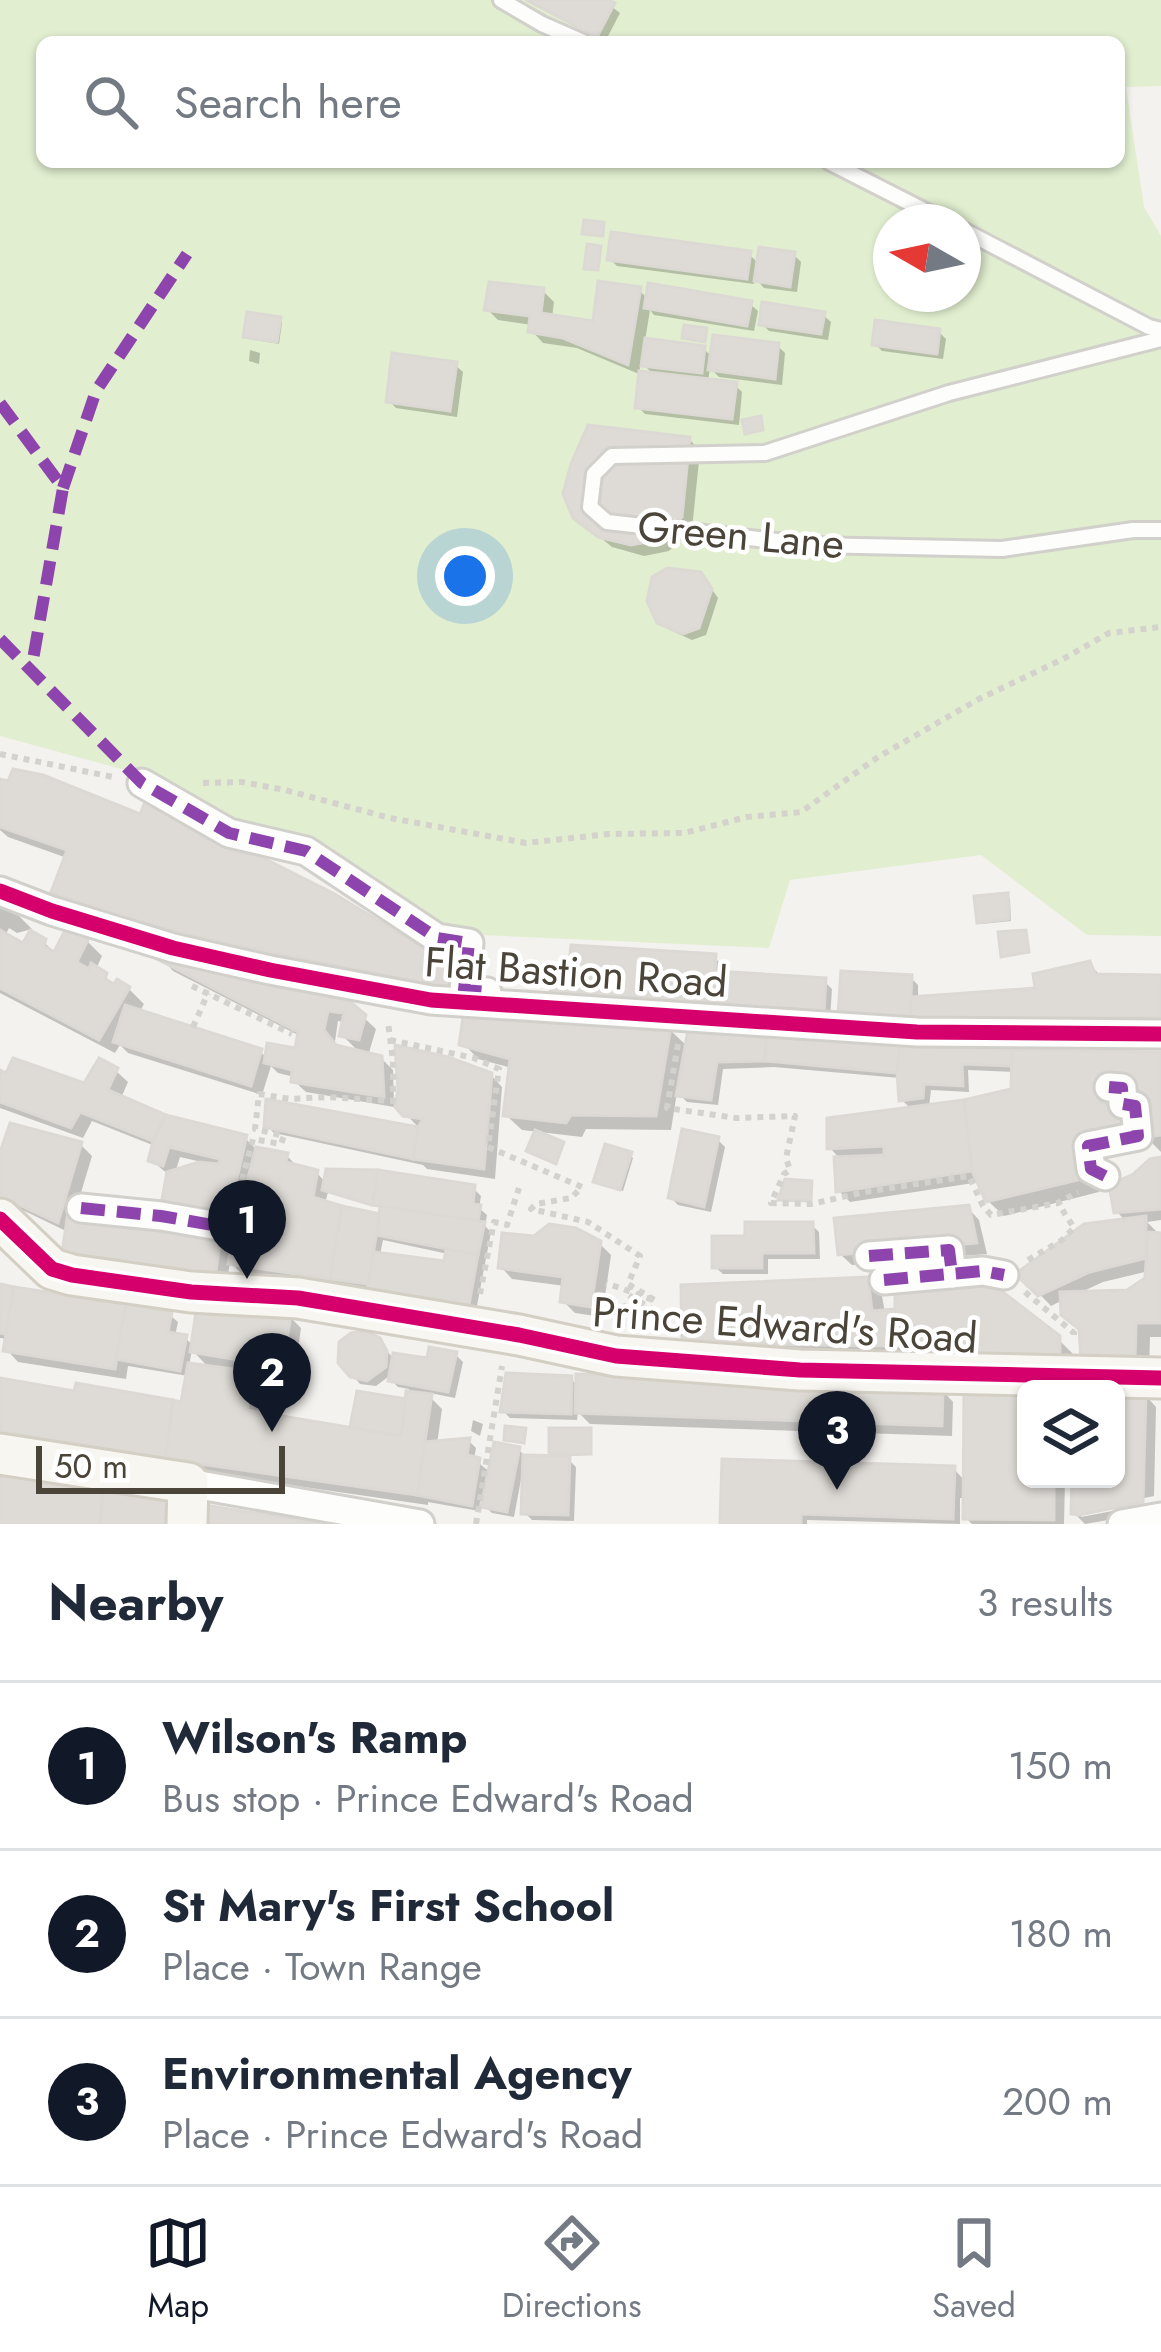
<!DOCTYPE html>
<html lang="en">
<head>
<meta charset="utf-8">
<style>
  body { margin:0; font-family:Jost,sans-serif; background:#f2f2f3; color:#1f2937 }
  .controls { position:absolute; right:36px; bottom:36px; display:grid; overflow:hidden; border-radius:18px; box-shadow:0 3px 9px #0004 }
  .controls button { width:108px; height:108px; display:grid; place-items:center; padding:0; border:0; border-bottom:3px solid #e0e1e3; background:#fff; color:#1f2937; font:60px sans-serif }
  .compass { position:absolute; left:873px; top:204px; width:108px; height:108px; border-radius:50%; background:#fff; box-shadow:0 3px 9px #0004; rotate:279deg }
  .scale { position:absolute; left:36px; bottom:30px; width:249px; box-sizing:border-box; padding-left:12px; border:6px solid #4b4439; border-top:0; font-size:33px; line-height:42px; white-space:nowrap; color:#4b4439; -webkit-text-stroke:9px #fff; paint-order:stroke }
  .you { position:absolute; left:465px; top:576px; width:42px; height:42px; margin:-30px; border:9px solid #fff; border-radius:50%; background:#1a73e8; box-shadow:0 0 0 18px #1a73e833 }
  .badge { display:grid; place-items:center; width:78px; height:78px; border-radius:50%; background:#111827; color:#fff; font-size:39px; font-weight:700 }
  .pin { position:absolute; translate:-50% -99px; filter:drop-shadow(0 3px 6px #0008) }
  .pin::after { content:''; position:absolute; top:63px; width:42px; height:36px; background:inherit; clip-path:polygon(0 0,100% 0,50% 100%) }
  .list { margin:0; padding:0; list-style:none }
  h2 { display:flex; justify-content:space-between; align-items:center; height:156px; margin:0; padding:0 48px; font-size:51px }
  h2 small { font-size:39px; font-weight:400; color:#747a83 }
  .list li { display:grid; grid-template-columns:78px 1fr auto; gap:36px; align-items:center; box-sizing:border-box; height:168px; padding:0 48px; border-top:3px solid #e0e1e3 }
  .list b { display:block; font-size:45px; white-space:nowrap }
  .list p { margin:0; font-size:39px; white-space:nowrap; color:#747a83 }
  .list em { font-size:39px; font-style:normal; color:#747a83 }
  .icon { flex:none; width:66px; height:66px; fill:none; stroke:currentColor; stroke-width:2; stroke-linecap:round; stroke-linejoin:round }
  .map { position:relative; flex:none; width:1161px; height:1524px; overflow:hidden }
  .search { position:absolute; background:#fff; box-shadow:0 3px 9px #0004; left:36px; right:36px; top:36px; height:132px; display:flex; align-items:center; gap:30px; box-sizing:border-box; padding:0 42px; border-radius:18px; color:#747a83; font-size:45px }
  .sheet { height:660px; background:#fff }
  nav { display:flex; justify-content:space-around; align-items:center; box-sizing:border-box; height:168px; border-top:3px solid #e0e1e3; background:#fff; font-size:33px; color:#747a83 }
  nav a { display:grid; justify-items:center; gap:6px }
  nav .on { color:#111827 }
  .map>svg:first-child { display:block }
  .green { fill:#e1eecf; fill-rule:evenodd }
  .shadow { fill:#0003; fill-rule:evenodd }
  .building { fill:#dedbd6; stroke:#dcd9d4; stroke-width:3 }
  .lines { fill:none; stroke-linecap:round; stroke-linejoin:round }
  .lane-casing { stroke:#d2d0cb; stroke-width:20 }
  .street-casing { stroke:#d2d0cb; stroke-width:33 }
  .secondary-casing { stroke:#d3cfc5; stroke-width:45 }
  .path { stroke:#d3d2cc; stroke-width:6; stroke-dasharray:6 6; stroke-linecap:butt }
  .lane { stroke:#fdfdfc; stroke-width:14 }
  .street { stroke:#fdfdfc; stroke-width:27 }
  .secondary { stroke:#f7f6f1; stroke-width:39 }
  .quiet { stroke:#8e44ad; stroke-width:12; stroke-dasharray:24 12; stroke-linecap:butt }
  .cycleway-casing { stroke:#fff; stroke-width:22 }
  .cycleway { stroke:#d6006c; stroke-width:15 }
  .labels { text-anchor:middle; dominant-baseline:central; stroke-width:9; stroke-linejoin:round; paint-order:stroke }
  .street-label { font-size:42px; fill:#4b4439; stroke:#fff }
</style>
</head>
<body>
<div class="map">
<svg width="1161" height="1524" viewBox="0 0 1161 1524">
  <rect width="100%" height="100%" fill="#f4f2ee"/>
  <path class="green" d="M0,0H1161V86L1126,87L1144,207L1161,236V936L1087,935L981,855L790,880L769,948L438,933L235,827L147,776L0,736ZM42,42H1119V162H42ZM891,222H963V294H891Z"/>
  <g class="shadow">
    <polygon points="525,0 603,0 620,13 605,42"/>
    <polygon points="749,254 759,264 794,255 801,262 797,292 764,288 755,278 754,284 617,266 610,259"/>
    <polygon points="639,290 648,299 750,304 758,311 754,331 654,315 650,310 645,341 704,349 713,358 778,346 785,353 782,385 719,377 710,368 708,382 735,385 742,392 739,425 645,414 638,407 655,376 641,362 639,374 577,348 543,343 532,331 532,325 498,320 487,309 543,291 554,302 552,318 596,325"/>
    <polygon points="823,315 831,322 828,340 769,331 762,324"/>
    <polygon points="280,320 282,323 279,344 249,339 246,336"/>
    <polygon points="939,332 946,339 943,359 882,351 875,344"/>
    <polygon points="250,350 260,353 259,364 249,361"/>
    <polygon points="455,365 463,372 457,417 396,408 389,401"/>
    <polygon points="689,439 700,451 692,529 669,551 644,556 612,547 575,517"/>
    <polygon points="708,584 718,598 706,635 692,640 668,629 660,621"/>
    <polygon points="0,782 424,952 466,1001 125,928 69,907 54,891 67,858 8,837 0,830"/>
    <polygon points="1007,896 1010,899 1011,921 982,924 980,922"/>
    <path d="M0,908L19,916L32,929L17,933L9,928L5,936L24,948L44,942L56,954L87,941L102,956L96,969L116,986L129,989L144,1004L139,1013L261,1052L267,1059L298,1052L300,1036L173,971L165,962L347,1002L376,1029L368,1056L381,1058L393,1070L394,1107L306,1092L294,1081V1077L278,1073L271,1066L262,1095L128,1053L120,1045L115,1053L0,993ZM338,1021L345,1022L342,1035L361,1054L334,1048Z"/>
    <polygon points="714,957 726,969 726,975 824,981 832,989 830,1019 555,967"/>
    <polygon points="1089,964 1102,977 1161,978 1161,1031 849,1021 911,978 918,985 918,1000 1038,991"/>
    <path d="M669,1029L688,1047L1161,1055V1152L1144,1135L1094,1149L1099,1192L1004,1216L988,1201L980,1182L850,1202L839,1191L841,1160L830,1148L912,1110L902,1100L900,1078L774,1067L723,1069L718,1105L687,1102L677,1092L671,1130L586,1129L582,1137L522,1130L506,1115L512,1068L478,1059L463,1043ZM968,1070L1015,1072L1014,1091L929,1107L931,1090L969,1092Z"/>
    <path d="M116,1071L128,1082L121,1098L165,1117L245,1138L257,1150L287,1156L299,1168L317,1173L326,1183L473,1188L481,1196L479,1208L487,1215L485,1226L491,1232L476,1311L377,1295L372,1289L341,1286V1289L243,1275L230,1262L226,1287L77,1263L65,1252L68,1232L0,1199V1153L81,1145L92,1156L74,1216L220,1239L233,1252L237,1232L151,1160L155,1146L92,1121L83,1138L0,1108V1073L86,1086ZM180,1157L206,1163L175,1173ZM329,1189L396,1207L394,1213L332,1196L383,1210L382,1217L325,1203ZM383,1240L448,1254L446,1265L380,1255Z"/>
    <polygon points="491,1075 502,1087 495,1179 427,1169 423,1165 274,1133 267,1126 422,1131 398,1106"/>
    <polygon points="718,1140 725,1147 711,1212 678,1205 671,1198"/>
    <polygon points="630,1155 633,1158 623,1191 599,1184"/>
    <path d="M1161,1160V1220L1147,1222L1156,1231V1235H1161V1337H1150L1149,1374L1082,1332L1063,1300L1051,1306L1020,1274L1127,1222L1117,1212ZM1149,1271L1148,1279L1128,1293L1075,1295L1103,1282Z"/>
    <polygon points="968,1208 979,1220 987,1254 852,1265 840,1254"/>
    <polygon points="812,1225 819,1232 820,1259 768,1259 768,1274 723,1274 715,1267 748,1239"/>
    <polygon points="535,1239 599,1243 611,1255 602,1317 575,1313 563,1301 565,1286 512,1279 501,1267"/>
    <polygon points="867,1280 882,1296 885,1313 1058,1339 1074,1355 1074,1376 701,1357 685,1342"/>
    <path d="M0,1287L170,1315L178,1322L175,1336L185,1338L194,1346L290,1317L301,1328L294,1377L248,1370L265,1386L259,1415L359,1432L353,1426L408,1403L409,1389L398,1387L388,1377L376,1386L360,1384L341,1362L379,1340L391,1356L429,1361L456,1355L463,1362L455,1398L425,1392L442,1409L437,1444L469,1441L476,1448L474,1459L491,1473L518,1449L527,1458L558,1459L552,1453L589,1431L592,1434V1455L565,1456L576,1467L574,1521L532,1520L524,1512L526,1475L522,1474L514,1517L492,1513L480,1501L479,1511L428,1502V1505L179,1469L0,1439V1381L183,1406L188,1376L128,1366L126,1379L18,1362L7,1350L8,1339L0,1338ZM192,1350L210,1369L189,1366Z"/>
    <polygon points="571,1379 579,1387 942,1390 953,1402 952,1436 590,1424 578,1412 577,1420 510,1418 503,1411"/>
    <polygon points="1145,1395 1156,1407 1154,1496 1081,1511 1081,1517 1154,1503 1154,1512 1085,1524 1074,1513 1075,1479 1116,1479"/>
    <polygon points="1026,1396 1026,1479 1065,1479 1064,1524 972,1524 966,1518 966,1498 960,1498 960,1524 807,1520 807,1524 723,1524 954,1469 966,1482"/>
    <polygon points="473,1420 483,1424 480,1436 471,1431"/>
  </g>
  <g class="building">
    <polygon points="526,0 609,0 615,3 597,37"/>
    <polygon points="584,220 604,222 603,236 582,234"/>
    <polygon points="611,232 751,251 747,279 607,260"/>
    <polygon points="587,244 601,246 598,270 584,269"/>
    <polygon points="759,247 795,252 790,287 754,281"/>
    <polygon points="598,281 641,287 628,365 563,338 528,332 530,316 484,310 489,282 544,288 541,313 593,321"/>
    <polygon points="648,283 752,301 747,326 644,308"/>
    <polygon points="762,302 825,312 821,334 759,325"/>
    <polygon points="247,312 281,317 277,342 243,337"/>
    <polygon points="875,320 940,329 937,354 872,345"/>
    <polygon points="684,325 707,328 705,342 682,338"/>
    <polygon points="713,335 779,343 775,379 708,370"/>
    <polygon points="645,338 705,346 702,373 641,366"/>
    <polygon points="392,353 457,362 450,411 386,402"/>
    <polygon points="639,371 737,382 732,419 635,408"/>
    <polygon points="761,416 763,430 745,434 742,420"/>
    <polygon points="588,425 690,437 682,517 658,540 631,545 598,537 573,518 563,494 571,464"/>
    <polygon points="667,568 701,572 712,589 699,628 683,634 657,623 647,601 652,577"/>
    <polygon points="13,769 43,775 140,814 145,802 236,852 257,855 333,893 425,949 458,952 451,988 211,940 107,913 51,892 67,850 0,827 0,779 8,781"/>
    <polygon points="1008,893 1009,919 977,923 974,896"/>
    <polygon points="0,930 23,943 30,930 46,939 44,946 54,952 65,930 89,938 77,962 89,969 91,963 107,973 105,979 114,984 117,979 130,987 99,1040 0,988"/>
    <polygon points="1026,930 1029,952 1001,957 998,932"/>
    <polygon points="571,945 716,954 713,1006 550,995 552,964 569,965"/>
    <polygon points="151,956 348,1000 366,1015 359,1040 339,1036 344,1013 328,1011 324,1030 336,1045 382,1056 384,1097 291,1082 292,1070 264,1063 267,1043 295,1048 298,1032"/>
    <polygon points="1090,961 1095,974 1161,975 1161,1017 910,1019 911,997 1035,988 1033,974"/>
    <polygon points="715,971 826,978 824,1013 713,1006"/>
    <polygon points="841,971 912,975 910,1019 838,1015"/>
    <polygon points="125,1005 262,1049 251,1086 113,1042"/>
    <polygon points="464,1010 671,1026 656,1116 571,1115 566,1123 503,1116 510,1059 459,1045"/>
    <polygon points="689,1024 767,1029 765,1061 717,1062 711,1100 676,1096"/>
    <polygon points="767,1029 900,1041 897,1073 765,1061"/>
    <polygon points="900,1041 1012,1050 1012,1066 962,1064 963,1086 924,1084 923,1098 899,1101 897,1073"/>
    <polygon points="395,1045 448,1057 492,1073 484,1169 413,1159 418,1127 423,1119 403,1116 395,1107 398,1090"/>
    <polygon points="1012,1050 1161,1052 1161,1135 1143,1138 1133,1086 1129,1081 1100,1081 1099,1103 1118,1103 1120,1114 1130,1112 1131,1131 1081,1135 1086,1178 986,1202 972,1171 964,1100 1011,1089"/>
    <polygon points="13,1058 84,1083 99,1058 118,1068 108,1090 166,1115 153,1141 80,1112 71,1128 0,1102 0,1070 6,1073"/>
    <polygon points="266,1099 418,1127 413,1159 264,1127"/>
    <polygon points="964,1100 972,1171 836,1192 834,1157 884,1155 884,1146 827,1149 827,1118"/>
    <polygon points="166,1115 247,1135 227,1222 160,1210 167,1172 199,1162 219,1164 220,1159 169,1147 163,1166 148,1161 153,1141"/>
    <polygon points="10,1123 82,1142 58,1223 0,1196 0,1152"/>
    <polygon points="682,1129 719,1137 704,1207 668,1198"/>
    <polygon points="535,1130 564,1142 556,1164 526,1151"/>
    <polygon points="605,1144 632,1152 620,1190 593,1182"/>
    <polygon points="256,1147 288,1153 286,1162 318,1170 313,1197 342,1206 330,1279 228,1264 233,1235"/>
    <polygon points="1161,1157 1161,1209 1114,1213 1109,1185 1132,1175 1150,1159"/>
    <polygon points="326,1169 378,1170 372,1205 322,1190"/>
    <polygon points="378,1170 475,1185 473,1204 481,1205 478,1221 372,1205"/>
    <polygon points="785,1179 812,1181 811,1201 778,1200"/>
    <polygon points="969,1205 977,1243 838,1255 834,1218"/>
    <polygon points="342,1206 380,1214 368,1284 330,1279"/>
    <polygon points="380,1206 485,1222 478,1255 377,1235"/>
    <polygon points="68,1212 221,1236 215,1277 62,1253"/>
    <polygon points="1146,1216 1146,1258 1090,1272 1038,1296 1015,1274 1084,1224"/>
    <polygon points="745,1222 813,1222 814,1253 762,1253 762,1268 712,1268 712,1236 745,1236"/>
    <polygon points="549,1224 576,1228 601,1241 591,1307 560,1302 563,1277 498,1268 502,1233 534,1236"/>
    <polygon points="1148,1232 1161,1233 1161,1323 1136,1323 1135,1360 1081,1360 1079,1329 1061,1315 1060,1292 1127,1290 1145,1278"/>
    <polygon points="446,1249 478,1255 469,1305 367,1288 374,1252 444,1261"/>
    <polygon points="868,1277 872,1311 895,1309 895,1291 995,1286 1060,1336 1060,1362 952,1361 952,1347 682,1343 681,1285"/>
    <polygon points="0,1284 14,1287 6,1334 0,1333"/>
    <polygon points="14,1287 126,1304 115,1369 3,1351"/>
    <polygon points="198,1299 291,1314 283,1367 190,1352"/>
    <polygon points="126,1304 172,1312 168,1332 187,1335 180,1371 116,1359"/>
    <polygon points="366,1331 380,1338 387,1351 386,1367 367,1381 350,1377 338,1363 339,1342 351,1333"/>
    <polygon points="429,1347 457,1352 448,1392 388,1381 393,1353 427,1358"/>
    <polygon points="188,1363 255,1372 247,1410 401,1436 406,1391 432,1394 417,1495 165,1459 173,1400 181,1402"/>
    <polygon points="506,1373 572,1376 571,1414 500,1412"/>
    <polygon points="576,1374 943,1387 942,1426 575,1413"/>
    <polygon points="0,1378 74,1391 76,1383 173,1400 165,1459 0,1431"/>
    <polygon points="357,1391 406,1399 401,1436 350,1427"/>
    <polygon points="1116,1391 1146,1392 1143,1502 1079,1515 1071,1514 1072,1479 1116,1479"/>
    <polygon points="964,1393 1026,1393 1026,1479 1054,1479 1054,1520 963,1519"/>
    <polygon points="505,1426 526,1428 524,1443 504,1440"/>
    <rect x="549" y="1428" width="42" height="26"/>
    <polygon points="470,1438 467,1455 480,1458 472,1506 417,1495 425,1442"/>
    <polygon points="494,1442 520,1447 507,1512 481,1507"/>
    <polygon points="523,1455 570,1456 568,1515 521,1514"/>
    <polygon points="722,1459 955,1466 953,1519 801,1514 801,1524 720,1524"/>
    <polygon points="0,1473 104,1484 100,1524 0,1524"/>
    <polygon points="104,1484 169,1490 166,1524 100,1524"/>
    <polygon points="204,1505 325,1524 192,1524"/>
  </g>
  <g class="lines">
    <defs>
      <g id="lane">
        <polyline points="501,0 542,24 583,42"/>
        <polyline points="829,162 947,222"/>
        <polyline points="963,230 1149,327 1161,330"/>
        <polyline points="1161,339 949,393 765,453 612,456 594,474 590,507 607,522 812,545 1002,549 1133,530 1161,530"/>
      </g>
      <g id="street">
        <polyline points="142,783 229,833 306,851 437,938 469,943 464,990 487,992 486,999"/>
        <polyline points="0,891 52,911 173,948 270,970 431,1000 917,1032 1161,1034"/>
        <polyline points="1105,1176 1091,1169 1088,1146 1138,1136 1135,1106 1123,1104 1122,1088 1109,1087"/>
        <polyline points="81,1208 161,1216 230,1228"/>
        <polyline points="869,1256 949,1250 952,1274"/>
        <polyline points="884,1280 983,1271 1004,1275"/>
        <polyline points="188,1483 420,1524"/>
        <polyline points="1122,1524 1161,1517"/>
      </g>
      <g id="secondary">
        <polyline points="0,1219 52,1269 72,1275 191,1292 298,1298 519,1335 616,1356 800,1370 1161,1378"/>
        <polyline points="0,1454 188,1483 187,1524"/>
      </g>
    </defs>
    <use href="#lane" class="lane-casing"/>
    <use href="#street" class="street-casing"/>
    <use href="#secondary" class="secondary-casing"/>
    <g class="path">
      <polyline points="0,754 113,777"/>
      <polyline points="203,783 242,782 285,790 390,818 526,843 609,834 684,833 747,817 801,812 878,757 979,699 1063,659 1109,633 1161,627"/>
      <polyline points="192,986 292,1034"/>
      <polyline points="193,1027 208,993"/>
      <polyline points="390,1040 474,1058 499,1069 488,1147 582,1187 571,1198 536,1204 531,1209 588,1222 640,1256 628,1284 656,1301 606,1283"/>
      <polyline points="678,1044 667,1108 736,1118 795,1116 786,1158 790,1170 784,1174 771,1203 811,1204 865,1192 969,1176 983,1206 991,1215 1058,1203 1078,1192"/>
      <polyline points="236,1203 253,1139 281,1144 284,1136 255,1129 259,1094 290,1099 327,1097 393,1101 393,1061 388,1022"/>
      <polyline points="1028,1260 1062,1240 1074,1228 1058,1203"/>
      <polyline points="1025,1292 1074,1333 1074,1340"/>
      <polyline points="480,1294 494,1222 507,1225 519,1188"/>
      <polyline points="597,1313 630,1305 655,1311 625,1293"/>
      <polyline points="476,1524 502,1366"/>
    </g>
    <use href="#lane" class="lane"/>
    <use href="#street" class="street"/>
    <use href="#secondary" class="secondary"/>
    <g class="quiet">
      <polyline points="0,403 63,488 31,671"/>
      <polyline points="63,488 96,391 187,254"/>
      <polyline points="0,639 142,783 229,833 306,851 437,938 469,943 464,990 487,992"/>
      <polyline points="1105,1176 1091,1169 1088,1146 1138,1136 1135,1106 1123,1104 1122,1088 1109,1087"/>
      <polyline points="81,1208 161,1216 230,1228"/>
      <polyline points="869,1256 949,1250 952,1274"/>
      <polyline points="884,1280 983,1271 1004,1275"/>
    </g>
    <defs>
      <g id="cycleway">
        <polyline points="0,891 52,911 173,948 270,970 431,1000 917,1032 1161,1034"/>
        <polyline points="0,1219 52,1269 72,1275 191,1292 298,1298 519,1335 616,1356 800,1370 1161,1378"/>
      </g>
    </defs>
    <use href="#cycleway" class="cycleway-casing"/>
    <use href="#cycleway" class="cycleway"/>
  </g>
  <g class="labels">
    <g class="street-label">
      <text transform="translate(741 535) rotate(5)">Green Lane</text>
      <text transform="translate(576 972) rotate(4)">Flat Bastion Road</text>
      <text transform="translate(785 1325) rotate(4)">Prince Edward's Road</text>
    </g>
  </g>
</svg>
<div class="controls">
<button><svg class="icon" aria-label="layers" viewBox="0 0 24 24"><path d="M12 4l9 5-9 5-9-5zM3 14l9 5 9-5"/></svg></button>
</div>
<svg class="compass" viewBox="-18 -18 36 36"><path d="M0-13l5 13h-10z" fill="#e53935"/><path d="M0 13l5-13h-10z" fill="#747a83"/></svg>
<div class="scale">50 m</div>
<div class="you"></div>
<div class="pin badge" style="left:247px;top:1279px">1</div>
<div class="pin badge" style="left:272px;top:1432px">2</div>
<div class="pin badge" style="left:837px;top:1490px">3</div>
<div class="search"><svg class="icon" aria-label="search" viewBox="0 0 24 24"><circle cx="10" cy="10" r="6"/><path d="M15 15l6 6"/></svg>Search here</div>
</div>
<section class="sheet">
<h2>Nearby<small>3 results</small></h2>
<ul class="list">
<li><span class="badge">1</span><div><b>Wilson's Ramp</b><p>Bus stop · Prince Edward's Road</p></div><em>150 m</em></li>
<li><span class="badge">2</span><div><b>St Mary's First School</b><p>Place · Town Range</p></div><em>180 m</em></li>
<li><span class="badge">3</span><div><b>Environmental Agency</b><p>Place · Prince Edward's Road</p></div><em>200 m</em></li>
</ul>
</section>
<nav>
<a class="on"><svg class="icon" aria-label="map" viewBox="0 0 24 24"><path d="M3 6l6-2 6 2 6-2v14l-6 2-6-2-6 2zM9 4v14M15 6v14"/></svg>Map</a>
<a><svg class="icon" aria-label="directions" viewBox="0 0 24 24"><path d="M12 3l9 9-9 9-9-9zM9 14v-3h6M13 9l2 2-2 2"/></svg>Directions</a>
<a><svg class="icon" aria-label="saved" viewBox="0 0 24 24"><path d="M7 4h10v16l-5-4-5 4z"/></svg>Saved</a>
</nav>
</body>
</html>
